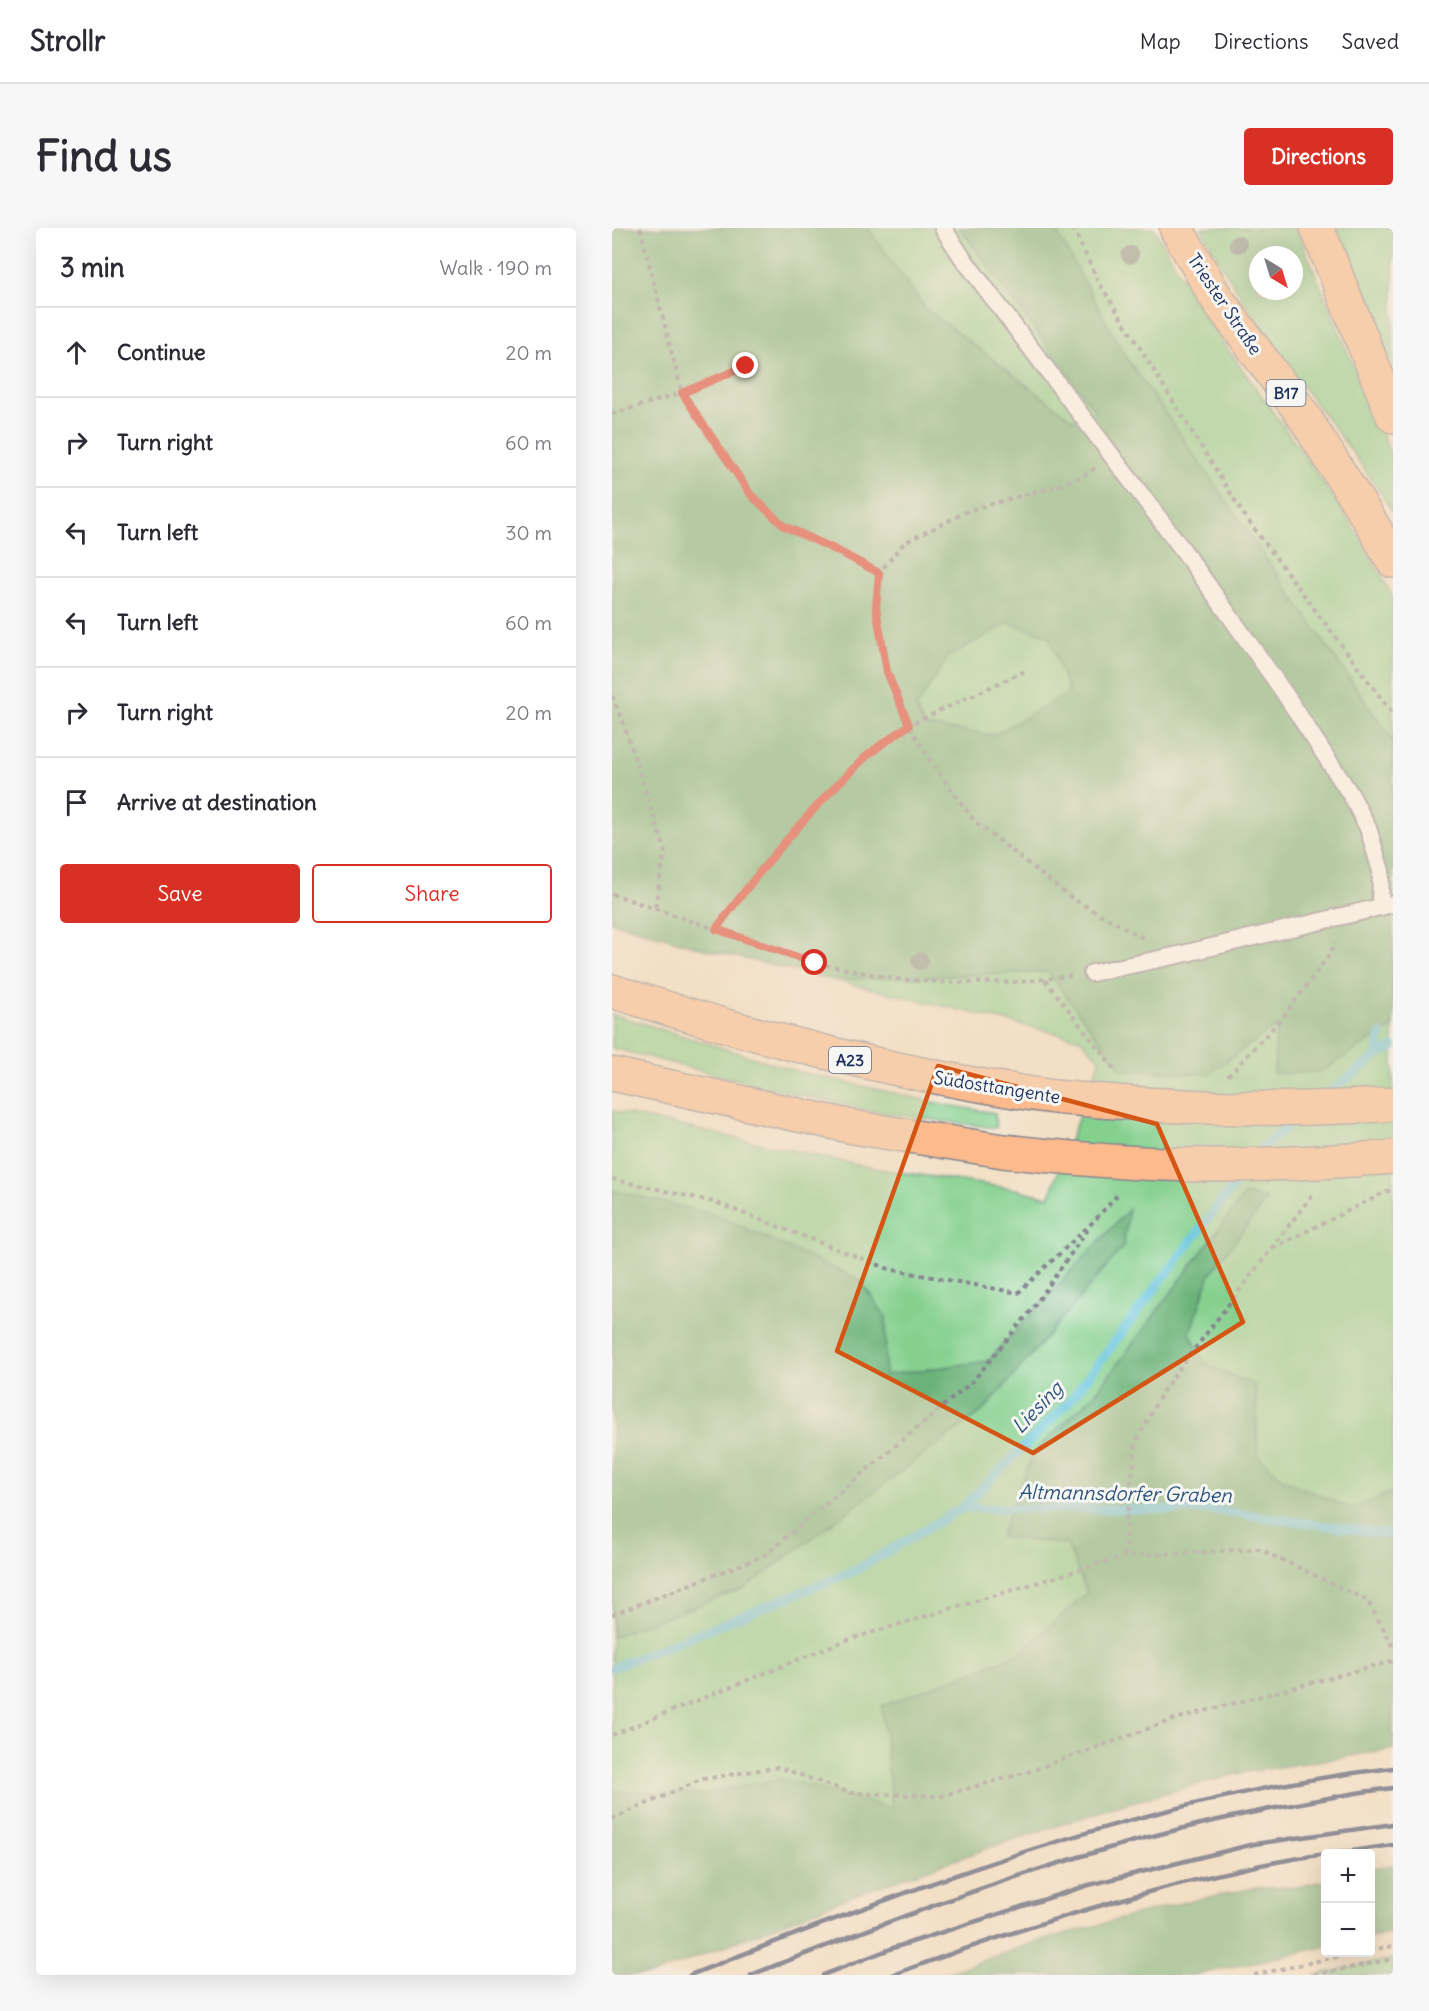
<!DOCTYPE html>
<html lang="en">
<head>
<meta charset="utf-8">
<style>
  body { margin:0; font-family:Delius,sans-serif; background:#f7f7f7; color:#2b2b33 }
  .controls { position:absolute; right:18px; bottom:18px; display:grid; overflow:hidden; border-radius:6px; box-shadow:0 6px 24px #0002 }
  .controls button { width:54px; height:54px; display:grid; place-items:center; padding:0; border:0; border-bottom:2px solid #e1e1e2; background:#fff; color:#2b2b33; font:30px sans-serif }
  .compass { position:absolute; left:637px; top:18px; width:54px; height:54px; border-radius:50%; background:#fff; box-shadow:0 6px 24px #0002; rotate:142deg }
  .stop { position:absolute; width:18px; height:18px; margin:-14px; border:4px solid #d93025; border-radius:50%; background:#fff }
  .stop.end { background:#d93025; border-color:#fff; box-shadow:0 2px 6px #0008 }
  .list { margin:0; padding:0; list-style:none }
  h2 { display:flex; justify-content:space-between; align-items:center; height:78px; margin:0; padding:0 24px; font-size:26px }
  h2 small { font-size:20px; font-weight:400; color:#7c7c81 }
  .list li { display:grid; grid-template-columns:39px 1fr auto; gap:18px; align-items:center; box-sizing:border-box; height:90px; padding:0 24px; border-top:2px solid #e1e1e2 }
  .list b { display:block; font-size:22px; white-space:nowrap }
  .list em { font-size:20px; font-style:normal; color:#7c7c81 }
  .actions { display:flex; gap:12px; padding:18px 24px }
  .actions a { flex:1; padding:14px 0; border:2px solid #d93025; border-radius:6px; text-align:center; font-size:21px; color:#d93025 }
  .actions .main { background:#d93025; color:#fff }
  .icon { flex:none; width:33px; height:33px; fill:none; stroke:currentColor; stroke-width:2; stroke-linecap:round; stroke-linejoin:round }
  .map { position:relative; flex:none; width:781px; height:1747px; overflow:hidden; border-radius:6px }
  header { display:flex; align-items:center; gap:36px; box-sizing:border-box; height:84px; padding:0 30px; background:#fff; border-bottom:2px solid #e1e1e2 }
  header strong { font-size:28px }
  nav { display:flex; gap:33px; margin-inline-start:auto; font-size:21px }
  .intro { display:flex; align-items:center; justify-content:space-between; box-sizing:border-box; height:144px; padding:0 36px }
  h1 { margin:0; font-size:42px }
  .button { padding:15px 27px; border-radius:6px; background:#d93025; color:#fff; font-size:21px; font-weight:700 }
  main { display:flex; gap:36px; padding:0 36px }
  aside { flex:1; background:#fff; border-radius:6px; box-shadow:0 6px 24px #0002 }
  .map>svg:first-child { display:block }
  .green { fill:#84d08d; stroke:#508076; stroke-width:1.5; fill-rule:evenodd }
  .forest { fill:#6bb278; stroke:#43706b; stroke-width:1.5; fill-rule:evenodd }
  .lines { fill:none; stroke-linecap:round; stroke-linejoin:round }
  .stream { stroke:#62c5e0; stroke-width:9 }
  .lane-casing { stroke:#878791; stroke-width:20 }
  .primary-casing { stroke:#878791; stroke-width:36 }
  .highway-casing { stroke:#878791; stroke-width:36 }
  .path { stroke:#878791; stroke-width:4; stroke-dasharray:4.5 4.5; stroke-linecap:butt }
  .lane { stroke:#fff; stroke-width:16 }
  .primary { stroke:#fcba8d; stroke-width:33 }
  .highway { stroke:#fcba8d; stroke-width:33 }
  .rail { stroke:#1b2f5e; stroke-width:4.5 }
  .highway-bridge-casing { stroke:#878791; stroke-width:36; stroke-linecap:butt }
  .highway-bridge { stroke:#fcba8d; stroke-width:33 }
  .tree { fill:#8a9492 }
  .route { stroke:#d93025; stroke-width:8 }
  .marked { fill:none; stroke:#d45514; stroke-width:4.5; stroke-linejoin:round }
  .labels { text-anchor:middle; dominant-baseline:central; stroke-width:6; stroke-linejoin:round; paint-order:stroke }
  .shield { fill:#f6f6f2; stroke:#5d6b8a; stroke-width:1.5 }
  .shield-label { font-size:16px; font-weight:bold; fill:#1b2f5e }
  .street-label { font-size:18px; fill:#1b2f5e; stroke:#f6f6f2 }
  .water-label { font-size:20px; font-style:italic; fill:#2d547e; stroke:#f6f6f2 }
</style>
</head>
<body>
<header>
<strong>Strollr</strong>
<nav><a>Map</a><a>Directions</a><a>Saved</a></nav>
</header>
<div class="intro"><h1>Find us</h1><a class="button">Directions</a></div>
<main>
<aside>
<h2>3 min<small>Walk · 190 m</small></h2>
<ul class="list">
<li><svg class="icon" aria-label="ahead" viewBox="0 0 24 24"><path d="M12 20V5M6 11l6-6 6 6"/></svg><div><b>Continue</b></div><em>20 m</em></li>
<li><svg class="icon" aria-label="right" viewBox="0 0 24 24"><path d="M7 20v-9h11M14 6l5 5-5 5"/></svg><div><b>Turn right</b></div><em>60 m</em></li>
<li><svg class="icon" aria-label="left" viewBox="0 0 24 24"><path d="M17 20v-9H6M10 6l-5 5 5 5"/></svg><div><b>Turn left</b></div><em>30 m</em></li>
<li><svg class="icon" aria-label="left" viewBox="0 0 24 24"><path d="M17 20v-9H6M10 6l-5 5 5 5"/></svg><div><b>Turn left</b></div><em>60 m</em></li>
<li><svg class="icon" aria-label="right" viewBox="0 0 24 24"><path d="M7 20v-9h11M14 6l5 5-5 5"/></svg><div><b>Turn right</b></div><em>20 m</em></li>
<li><svg class="icon" aria-label="arrive" viewBox="0 0 24 24"><path d="M6 21V4h12l-3 4 3 4H6"/></svg><div><b>Arrive at destination</b></div></li>
</ul>
<div class="actions"><a class="main">Save</a><a>Share</a></div>
</aside>
<div class="map">
<svg width="781" height="1747" viewBox="0 0 781 1747">
  <rect width="100%" height="100%" fill="#f6f6f2"/>
  <filter id="ink" filterUnits="userSpaceOnUse"><feTurbulence type="fractalNoise" baseFrequency=".0167" numOctaves="2"/><feDisplacementMap in="SourceGraphic" scale="12" xChannelSelector="R" yChannelSelector="G"/><feConvolveMatrix kernelMatrix="1 2 1 2 8 2 1 2 1" color-interpolation-filters="sRGB"/></filter>
  <filter id="wash" filterUnits="userSpaceOnUse"><feTurbulence type="fractalNoise" baseFrequency=".008" numOctaves="4" result="noise"/><feDisplacementMap in="SourceGraphic" scale="24" xChannelSelector="R" yChannelSelector="G"/><feGaussianBlur stdDeviation="1.35" result="paint"/><feColorMatrix in="noise" values="0 0 0 0 0 0 0 0 0 0 0 0 0 0 0 0 0 1.4 0 .05"/><feComposite in="paint" operator="in"/></filter>
  <g filter="url(#wash)">
    <rect width="100%" height="100%" fill="#f3dfc4"/>
    <g class="green">
      <polygon points="0,0 542,0 591,87 690,224 747,308 781,369 781,1521 628,1545 512,1576 391,1615 250,1664 39,1747 0,1747 0,883 260,940 403,961 437,969 488,832 469,811 96,722 0,694"/>
      <path d="M589,0H684L781,232V285C751,234 712,188 677,140C645,95 615,49 589,0ZM646,27H682V63H646Z"/>
      <polygon points="725,0 781,0 781,141"/>
      <polygon points="0,786 188,844 335,877 383,885 384,900 270,885 153,859 0,820"/>
      <polygon points="781,1731 781,1747 702,1747"/>
    </g>
    <g class="forest">
      <path d="M0,0H256L313,80L461,192L484,184L348,0H445L446,6L512,126L781,513V799L708,844L662,846L664,798L596,846L510,842L436,744L221,752L96,722L0,694ZM396,395L437,408L457,465L382,507L312,498L304,479L336,429Z"/>
      <polygon points="0,962 104,987 248,1052 274,1089 273,1147 376,1133 517,981 511,1019 373,1181 133,1360 0,1409"/>
      <polygon points="633,966 655,971 598,1046 578,1105 593,1136 644,1158 646,1228 671,1251 740,1281 781,1263 781,1521 628,1545 512,1576 391,1615 250,1664 39,1747 0,1747 0,1563 90,1566 170,1551 280,1580 270,1478 407,1426 475,1365 455,1316 388,1309 421,1225 483,1166"/>
      <polygon points="781,1637 781,1704 759,1709 759,1640"/>
      <polygon points="713,1653 713,1719 582,1747 329,1747 427,1713 568,1675 642,1660 683,1659"/>
    </g>
    <g class="lines">
      <g class="stream">
        <polyline points="765,828 769,806"/>
        <polyline points="710,870 765,828 781,819"/>
        <polyline points="643,930 651,919 685,890"/>
        <polyline points="350,1280 602,1282 781,1307"/>
        <polyline points="0,1440 242,1343 350,1280 457,1174 631,945"/>
      </g>
    </g>
  </g>
  <g filter="url(#ink)">
    <g class="lines">
      <defs>
        <g id="lane">
          <polyline points="331,0 350,29 571,322 673,466 739,567 756,600 769,643 768,679"/>
          <polyline points="480,745 562,728 781,676"/>
        </g>
        <polyline id="primary" points="564,0 605,71 691,187 761,298 781,333"/>
        <g id="highway">
          <polyline points="705,0 781,188"/>
          <path d="M0,763C145,810 291,848 442,869"/>
          <polyline points="0,846 241,899 391,923"/>
        </g>
      </defs>
      <use href="#lane" class="lane-casing"/>
      <use href="#primary" class="primary-casing"/>
      <use href="#highway" class="highway-casing"/>
      <g class="path">
        <polyline points="28,0 70,165 139,267 173,298 226,323 267,345"/>
        <polyline points="461,0 486,53 632,287 781,486"/>
        <polyline points="0,186 70,165 134,138"/>
        <polyline points="483,240 473,247 448,257 358,282 292,315 267,345 264,380 275,444 297,497 317,531 362,593 461,671 531,710"/>
        <polyline points="0,468 11,494 53,622 43,681"/>
        <polyline points="0,666 203,735 284,751 343,755 407,754 459,748"/>
        <polyline points="104,701 137,657 210,571 258,526 297,497 413,443"/>
        <polyline points="433,752 504,843"/>
        <polyline points="616,848 672,788 718,726 723,714"/>
        <polyline points="0,951 102,974 277,1041 406,1065 483,992 506,966"/>
        <polyline points="661,1020 778,962"/>
        <polyline points="513,1328 515,1291 524,1214 552,1161 701,966"/>
        <polyline points="0,1387 153,1327 361,1153 421,1080 477,1000"/>
        <polyline points="0,1507 232,1413 513,1328 647,1321 755,1372 781,1418"/>
        <polyline points="0,1591 91,1551 166,1539 239,1565 329,1568 419,1543 563,1491 781,1433"/>
        <polyline points="758,1722 781,1718"/>
        <polyline points="642,1747 747,1724"/>
        <polyline points="702,1747 781,1731"/>
      </g>
      <use href="#lane" class="lane"/>
      <use href="#primary" class="primary"/>
      <use href="#highway" class="highway"/>
      <g class="rail">
        <polyline points="719,1626 781,1617"/>
        <path d="M78,1747C306,1658 536,1568 781,1540"/>
        <path d="M139,1747C312,1679 485,1613 669,1579C706,1572 743,1564 781,1560"/>
        <polyline points="211,1747 281,1720 477,1657 642,1616 781,1596"/>
        <path d="M280,1747C366,1715 452,1687 540,1663C598,1648 654,1634 714,1626"/>
      </g>
      <defs>
        <g id="highway-bridge">
          <path d="M442,869C555,879 668,885 781,876"/>
          <path d="M391,923C444,929 498,934 551,936C628,939 705,935 781,929"/>
        </g>
      </defs>
      <use href="#highway-bridge" class="highway-bridge-casing"/>
      <use href="#highway-bridge" class="highway-bridge"/>
    </g>
    <g class="tree">
      <circle cx="626" cy="16" r="9"/>
      <circle cx="518" cy="27" r="9"/>
      <circle cx="308" cy="733" r="9"/>
    </g>
  </g>
  <g class="lines" filter="url(#ink)">
    <path class="route" d="M134,138L70,165L139,267L172,298L226,323L267,345L264,380L275,444L297,497C284,507 269,516 256,527C199,579 150,639 104,701L203,735"/>
  </g>
  <path d="M0 0H781V1747H0ZM326,838L545,896L631,1094L421,1225L225,1123Z" fill="#f3dfc4" fill-opacity=".55" fill-rule="evenodd"/>
  <path class="marked" d="M326,838L545,896L631,1094L421,1225L225,1123Z"/>
  <g class="labels">
    <g class="shield">
      <rect x="654.5" y="152" width="39" height="26" rx="4.5"/>
      <rect x="217" y="819" width="42" height="26" rx="4.5"/>
    </g>
    <g class="shield-label">
      <text x="674" y="165">B17</text>
      <text x="238" y="832">A23</text>
    </g>
    <g class="street-label">
      <text transform="translate(613 76) rotate(56)">Triester Straße</text>
      <text transform="translate(385 859) rotate(9)">Südosttangente</text>
    </g>
    <g class="water-label">
      <text transform="translate(425 1179) rotate(-46)">Liesing</text>
      <text transform="translate(513 1265) rotate(1)">Altmannsdorfer Graben</text>
    </g>
  </g>
</svg>
<div class="controls">
<button>+</button>
<button>−</button>
</div>
<svg class="compass" viewBox="-18 -18 36 36"><path d="M0-13l5 13h-10z" fill="#e53935"/><path d="M0 13l5-13h-10z" fill="#7c7c81"/></svg>
<div class="stop" style="left:203px;top:735px"></div>
<div class="stop end" style="left:134px;top:138px"></div>
</div>
</main>
</body>
</html>
